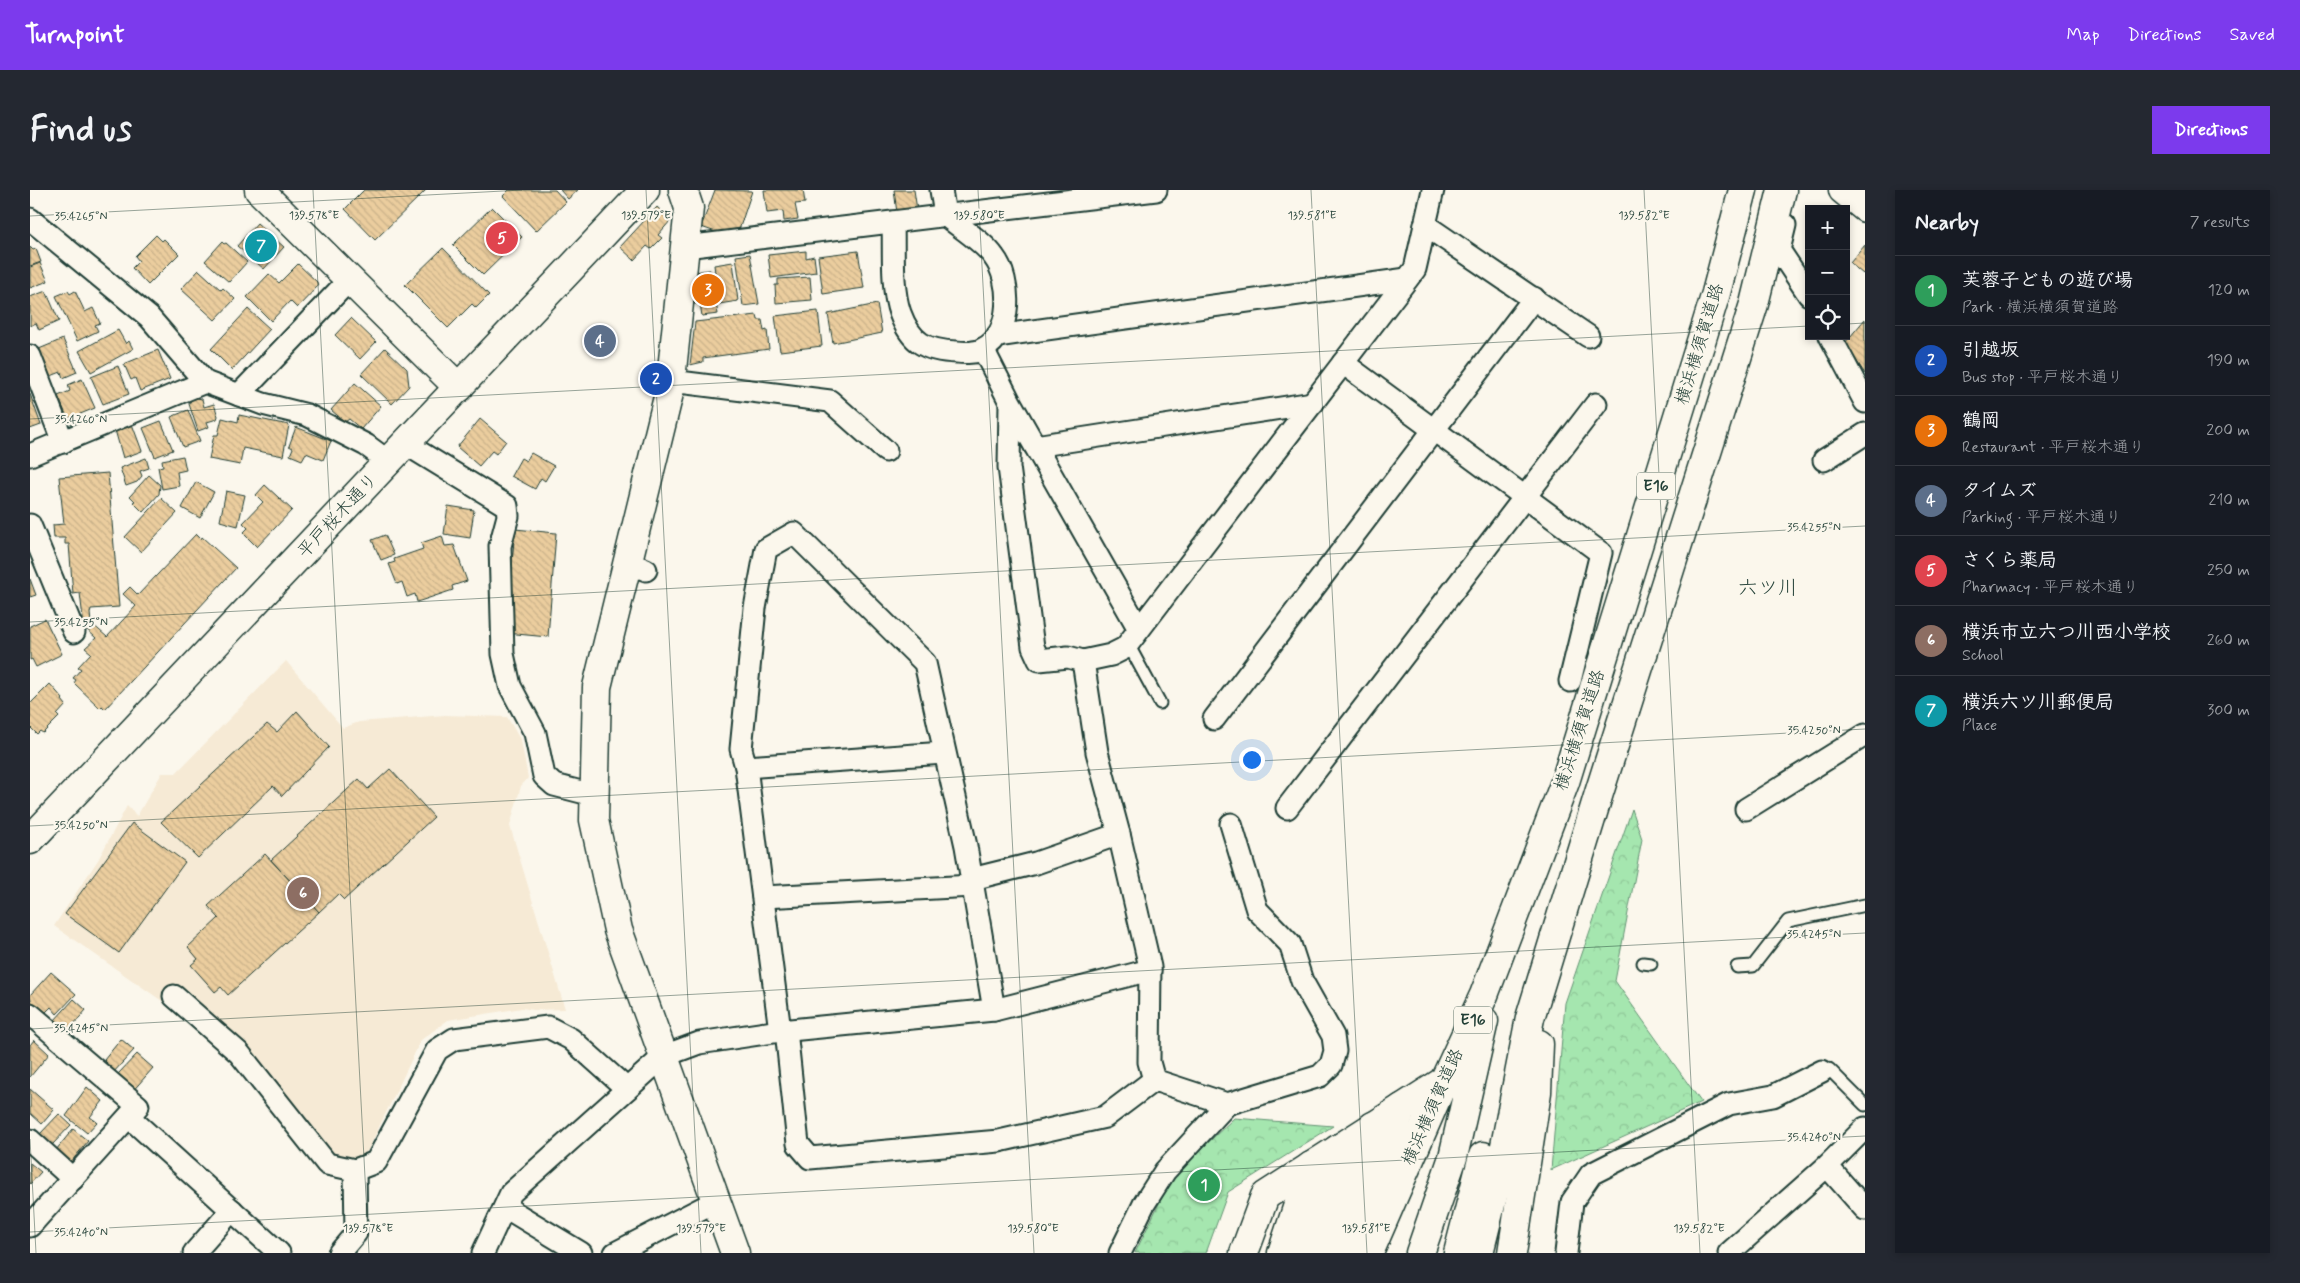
<!DOCTYPE html>
<html lang="en">
<head>
<meta charset="utf-8">
<style>
  body { margin:0; font-family:Mynerve,"Klee One",sans-serif; background:#242831; color:#f1f3f6 }
  .controls { position:absolute; right:15px; top:15px; display:grid; overflow:hidden; border-radius:0px; box-shadow:0 2px 8px #0003 }
  .controls button { width:45px; height:45px; display:grid; place-items:center; padding:0; border:0; border-bottom:1px solid #363941; background:#171b24; color:#f1f3f6; font:25px sans-serif }
  .you { position:absolute; left:1221px; top:569px; width:18px; height:18px; margin:-12px; border:4px solid #fff; border-radius:50%; background:#1a73e8; box-shadow:0 0 0 8px #1a73e833 }
  .badge { display:grid; place-items:center; width:32px; height:32px; border-radius:50%; background:#7c3aed; color:#fff; font-size:16px; font-weight:700 }
  .pin { position:absolute; translate:-50% -50%; border:2px solid #fff; box-shadow:0 1px 5px #0006 }
  .list { margin:0; padding:0; list-style:none }
  h2 { display:flex; justify-content:space-between; align-items:center; height:65px; margin:0; padding:0 20px; font-size:21px }
  h2 small { font-size:16px; font-weight:400; color:#9ea1a6 }
  .list li { display:grid; grid-template-columns:32px 1fr auto; gap:15px; align-items:center; box-sizing:border-box; height:70px; padding:0 20px; border-top:1px solid #363941 }
  .list b { display:block; font-size:19px; white-space:nowrap }
  .list p { margin:0; font-size:16px; white-space:nowrap; color:#9ea1a6 }
  .list em { font-size:16px; font-style:normal; color:#9ea1a6 }
  .icon { flex:none; width:28px; height:28px; fill:none; stroke:currentColor; stroke-width:2; stroke-linecap:round; stroke-linejoin:round }
  .map { position:relative; flex:none; width:1835px; height:1063px; overflow:hidden; border-radius:0px }
  header { display:flex; align-items:center; gap:30px; box-sizing:border-box; height:70px; padding:0 25px; background:#7c3aed; color:#fff }
  header strong { font-size:24px }
  nav { display:flex; gap:28px; margin-inline-start:auto; font-size:18px }
  .intro { display:flex; align-items:center; justify-content:space-between; box-sizing:border-box; height:120px; padding:0 30px }
  h1 { margin:0; font-size:35px }
  .button { padding:12px 22px; border-radius:0px; background:#7c3aed; color:#fff; font-size:18px; font-weight:700 }
  main { display:flex; gap:30px; padding:0 30px }
  aside { flex:1; background:#171b24; border-radius:0px; box-shadow:0 2px 8px #0003 }
  .map>svg:first-child { display:block }
  .built { fill:#f6ead5 }
  .forest { fill:url(#forest-crowns); stroke:#629272 }
  .building { fill:url(#building-back-hatch); stroke:#1f3d34 }
  .lines { fill:none; stroke-linecap:round; stroke-linejoin:round }
  .lane-casing { stroke:#1f3d34; stroke-width:15 }
  .street-casing { stroke:#1f3d34; stroke-width:25 }
  .secondary-casing { stroke:#1f3d34; stroke-width:31 }
  .highway-casing { stroke:#1f3d34; stroke-width:31 }
  .lane { stroke:#fbf7ec; stroke-width:11 }
  .street { stroke:#fbf7ec; stroke-width:21 }
  .secondary { stroke:#fbf7ec; stroke-width:28 }
  .highway { stroke:#fbf7ec; stroke-width:28 }
  .ticks { fill:none; stroke:#1f3d34; stroke-width:1; stroke-opacity:0.45 }
  .labels { text-anchor:middle; dominant-baseline:central; stroke-width:4.5; stroke-linejoin:round; paint-order:stroke }
  .shield { fill:#fbf7ec; stroke:#61756b; stroke-width:1 }
  .shield-label { font-size:16px; font-weight:bold; fill:#1f3d34 }
  .street-label { font-size:18px; fill:#1f3d34; stroke:#fbf7ec }
  .quarter-label { font-size:20px; fill:#1f3d34; stroke:#fbf7ec }
  .ticks-label { font-size:12px; text-anchor:middle; fill:#1f3d34; stroke:#fbf7ec; stroke-width:4.5; stroke-linejoin:round; paint-order:stroke }
</style>
</head>
<body>
<header>
<strong>Turnpoint</strong>
<nav><a>Map</a><a>Directions</a><a>Saved</a></nav>
</header>
<div class="intro"><h1>Find us</h1><a class="button">Directions</a></div>
<main>
<div class="map">
<svg width="1835" height="1063" viewBox="0 0 1835 1063">
  <defs>
    <pattern id="forest-crowns" width="20" height="18" patternUnits="userSpaceOnUse" patternTransform="scale(1.25)"><rect width="20" height="18" fill="#a5e6af"/><path d="M2 6a3 3 0 1 1 6 0M12 15a3 3 0 1 1 6 0" fill="none" stroke="#8ec697"/></pattern>
    <pattern id="building-back-hatch" width="6" height="6" patternUnits="userSpaceOnUse" patternTransform="scale(1.25)"><rect width="6" height="6" fill="#ebcd9e"/><path d="M-1 5l2 2M0 0l6 6M5-1l2 2" fill="none" stroke="#c9b189"/></pattern>
  </defs>
  <rect width="100%" height="100%" fill="#fbf7ec"/>
  <filter id="ink" filterUnits="userSpaceOnUse"><feTurbulence type="fractalNoise" baseFrequency=".02" numOctaves="2"/><feDisplacementMap in="SourceGraphic" scale="10" xChannelSelector="R" yChannelSelector="G"/><feConvolveMatrix kernelMatrix="1 2 1 2 8 2 1 2 1" color-interpolation-filters="sRGB"/></filter>
  <g filter="url(#ink)">
    <polygon class="built" points="256,471 313,538 329,532 415,525 477,527 491,551 498,588 491,596 480,636 535,819 504,820 492,818 418,830 391,850 338,960 333,966 302,969 148,798 135,813 24,736 68,670 97,616 107,626 132,583 146,583"/>
    <g class="forest">
      <polygon points="1602,619 1612,649 1585,791 1671,912 1521,980 1535,813"/>
      <polygon points="1204,928 1303,936 1198,1002 1176,1063 1105,1063 1142,987"/>
    </g>
    <g class="building">
      <polygon points="334,0 396,0 345,50 315,19"/>
      <polygon points="479,0 525,0 536,12 506,41 473,6"/>
      <polygon points="530,0 548,0 538,9"/>
      <polygon points="685,0 722,1 709,40 686,42 671,37"/>
      <polygon points="734,0 773,0 775,13 765,14 768,29 754,31 753,21 737,23"/>
      <polygon points="864,0 884,0 887,20 867,23"/>
      <polygon points="462,17 492,47 453,85 423,55"/>
      <polygon points="627,17 641,30 628,45 632,48 621,59 617,56 604,70 590,57"/>
      <polygon points="227,33 254,57 234,79 207,56"/>
      <polygon points="126,45 132,51 134,49 149,64 118,95 102,78 109,71 105,66"/>
      <polygon points="192,52 194,54 196,53 217,72 199,92 175,71"/>
      <polygon points="1835,55 1835,81 1833,84 1820,73"/>
      <polygon points="0,57 3,60 6,59 11,72 0,76"/>
      <polygon points="413,58 459,105 446,118 442,114 418,138 375,95"/>
      <polygon points="776,61 776,68 784,66 786,82 741,88 738,65"/>
      <polygon points="828,61 834,98 793,104 788,66"/>
      <polygon points="720,64 729,114 713,116 706,66"/>
      <polygon points="703,72 708,111 689,114 684,75"/>
      <polygon points="10,73 18,91 0,98 0,77"/>
      <polygon points="268,74 287,92 288,96 267,118 260,111 241,131 217,107 239,84 249,93"/>
      <polygon points="169,80 191,100 193,98 205,109 185,130 151,99"/>
      <polygon points="680,80 688,124 672,126 670,113 664,114 662,96 666,95 664,82"/>
      <polygon points="780,87 782,110 746,113 745,95 748,95 748,89"/>
      <polygon points="16,101 29,131 9,140 6,133 0,136 0,107"/>
      <polygon points="38,101 40,104 45,101 55,122 63,118 70,133 65,135 68,141 47,151 26,106"/>
      <polygon points="847,114 852,143 803,153 798,124"/>
      <polygon points="218,119 240,139 202,180 181,159"/>
      <polygon points="788,121 792,156 750,161 745,126"/>
      <polygon points="727,125 728,130 732,130 734,141 737,140 739,159 673,168 673,172 660,175 665,132"/>
      <polygon points="321,128 346,152 330,169 305,145"/>
      <polygon points="1835,129 1835,184 1815,153"/>
      <polygon points="88,140 96,154 99,151 103,159 61,182 49,161"/>
      <polygon points="33,149 47,182 33,188 31,182 16,188 7,168 12,166 9,159"/>
      <polygon points="355,158 377,179 379,196 362,214 331,184"/>
      <polygon points="128,160 140,189 110,201 105,188 101,190 94,174"/>
      <polygon points="88,176 99,204 73,214 61,187"/>
      <polygon points="52,189 65,218 38,229 28,206 40,201 38,195"/>
      <polygon points="325,193 351,216 331,239 319,229 315,232 301,220"/>
      <polygon points="0,204 11,235 0,239"/>
      <polygon points="167,208 172,209 174,217 184,214 188,226 187,229 177,232 179,237 168,241 159,214 161,210"/>
      <polygon points="158,220 170,251 153,257 141,227"/>
      <polygon points="209,225 259,235 253,266 213,258 210,275 179,269 184,245 188,245 192,228 208,232"/>
      <polygon points="450,229 476,251 466,264 462,261 449,276 427,257"/>
      <polygon points="131,231 143,260 125,267 113,238"/>
      <polygon points="102,234 112,261 93,268 85,240"/>
      <polygon points="266,237 301,251 293,270 276,263 272,270 260,265 263,258 259,256"/>
      <polygon points="501,263 524,276 515,291 511,288 505,299 481,286 491,268 496,271"/>
      <polygon points="153,266 156,280 147,282 149,296 132,299 128,277 133,276 132,270"/>
      <polygon points="116,268 119,278 110,281 112,286 107,292 96,296 90,278"/>
      <polygon points="78,283 89,417 61,419 60,423 61,433 77,447 106,416 93,404 100,397 108,405 166,344 171,349 172,347 206,378 75,519 72,516 70,518 44,493 46,490 43,488 51,479 48,477 61,463 55,458 66,448 54,437 50,403 43,404 39,354 35,354 35,348 24,348 23,335 34,334 29,287"/>
      <polygon points="119,285 130,295 129,304 113,322 103,312 105,311 100,306"/>
      <polygon points="166,292 184,302 170,328 152,318"/>
      <polygon points="235,295 262,320 227,357 213,343 218,338 213,333 233,312 226,305"/>
      <polygon points="196,301 215,305 208,336 190,331"/>
      <polygon points="131,308 147,323 111,362 95,347"/>
      <polygon points="418,316 444,320 440,348 414,344"/>
      <polygon points="485,339 526,343 518,447 476,443"/>
      <polygon points="355,345 364,365 351,370 342,350"/>
      <polygon points="412,346 415,356 424,355 437,391 422,396 423,400 387,412 385,404 377,407 372,392 367,394 359,374 365,372 364,369 393,359 391,353"/>
      <polygon points="0,389 6,405 0,407"/>
      <polygon points="15,429 32,464 6,477 2,469 0,470 0,436"/>
      <polygon points="20,494 33,509 32,510 36,515 27,525 29,527 13,543 10,541 7,544 0,537 0,514"/>
      <polygon points="267,521 299,557 252,606 243,596 168,668 131,632 237,534 247,542"/>
      <polygon points="360,579 404,627 314,710 308,704 289,722 241,670 329,589 338,599"/>
      <polygon points="102,633 155,672 89,763 35,724"/>
      <polygon points="235,664 289,722 198,805 191,797 185,802 161,775 168,769 158,757 189,728 178,716"/>
      <polygon points="21,782 46,804 27,824 21,817 10,828 0,815 2,813 0,805"/>
      <polygon points="44,809 56,820 37,842 24,831"/>
      <polygon points="91,849 104,860 82,884 74,877 77,873 74,870"/>
      <polygon points="4,850 19,864 0,887 0,855"/>
      <polygon points="107,864 123,878 101,903 91,895 95,890 88,884"/>
      <polygon points="57,897 73,911 60,927 67,932 57,943 36,926"/>
      <polygon points="0,899 24,920 12,934 0,923"/>
      <polygon points="29,924 41,935 22,955 10,944"/>
      <polygon points="43,939 58,951 41,972 26,960"/>
      <polygon points="0,973 11,982 0,994"/>
    </g>
    <g class="lines">
      <defs>
        <g id="lane">
          <polyline points="1098,454 1130,513"/>
          <polyline points="1613,773 1621,774"/>
          <polyline points="1707,777 1723,776 1758,731 1835,715"/>
          <polyline points="1792,881 1799,879 1835,915"/>
        </g>
        <g id="street">
          <polyline points="0,29 119,127 175,192 233,214 277,225 336,255 359,272"/>
          <path d="M863,32C864,59 861,98 870,123C881,153 896,161 927,162C934,163 947,163 953,159C983,144 982,90 964,67C954,52 929,37 915,25L911,0"/>
          <polyline points="1395,35 1558,146"/>
          <polyline points="1755,35 1749,60 1779,105"/>
          <polyline points="655,57 1126,0"/>
          <polyline points="967,146 1377,89"/>
          <polyline points="1800,146 1835,212"/>
          <polyline points="953,159 980,212 1109,439"/>
          <polyline points="0,166 33,252"/>
          <polyline points="1313,173 1571,363 1540,491"/>
          <polyline points="641,191 800,211 856,261"/>
          <polyline points="209,205 320,89"/>
          <polyline points="980,213 979,277 1003,457 1009,470 1038,467 1053,471"/>
          <polyline points="376,254 477,316 478,326 470,356 473,464 480,496 505,543 514,586 524,595 563,605"/>
          <polyline points="1005,256 1283,213"/>
          <polyline points="0,265 175,192"/>
          <polyline points="1794,270 1835,244"/>
          <polyline points="0,335 44,442"/>
          <polyline points="597,372 616,380"/>
          <polyline points="1184,529 1504,108"/>
          <polyline points="716,577 914,563"/>
          <polyline points="1257,618 1566,214"/>
          <polyline points="1716,619 1835,545"/>
          <polyline points="942,689 1006,673 1089,644"/>
          <polyline points="733,707 943,696"/>
          <polyline points="144,806 209,863 297,974 325,980 346,972 407,860 424,849 518,837 541,849 597,899"/>
          <polyline points="0,824 108,916 0,1036"/>
          <polyline points="756,840 768,954 780,968 969,951 1075,927 1124,890"/>
          <polyline points="750,841 716,577 711,559 725,418 736,359 764,343 895,473 936,656 964,820"/>
          <polyline points="1197,914 1124,890 1119,872 1120,777 1089,644 1067,562 1053,471 1081,465 1095,458 1385,79 1403,0"/>
          <polyline points="99,927 249,1063"/>
          <polyline points="0,950 43,989"/>
          <polyline points="1797,976 1835,1019"/>
          <polyline points="475,1017 551,1063"/>
          <polyline points="164,1063 202,1020"/>
          <polyline points="309,1063 326,1043 325,980"/>
          <polyline points="453,1063 481,1003 634,866 669,853 750,841 964,820 1120,780"/>
          <polyline points="585,1063 686,1011"/>
          <polyline points="1090,1063 1114,1014 1135,981 1197,914 1290,886 1301,875 1305,861 1303,846 1272,791 1260,754 1227,720 1201,634"/>
          <polyline points="1536,1063 1542,1012 1561,984 1699,914 1743,906 1792,881"/>
          <polyline points="1699,1063 1797,976 1835,938"/>
        </g>
        <g id="secondary">
          <polyline points="229,0 429,198"/>
          <polyline points="653,0 659,18 640,199 567,497 564,630 588,740 705,1063"/>
          <polyline points="1813,0 1835,18"/>
          <polyline points="0,650 615,0"/>
        </g>
        <g id="highway">
          <polyline points="1214,1063 1235,1006 1414,891"/>
          <polyline points="1252,1063 1281,976"/>
          <polyline points="1272,1063 1308,959"/>
          <polyline points="1296,1063 1343,936"/>
          <polyline points="1315,1063 1372,918"/>
          <polyline points="1339,1063 1414,891 1454,805 1535,592 1686,103 1713,0"/>
          <polyline points="1390,1063 1423,967 1454,831"/>
          <polyline points="1428,1063 1453,966"/>
          <polyline points="1449,1063 1474,961 1500,828 1569,603 1724,114 1752,0"/>
          <polyline points="1482,1063 1507,902 1509,854"/>
        </g>
      </defs>
      <use href="#lane" class="lane-casing"/>
      <use href="#street" class="street-casing"/>
      <use href="#secondary" class="secondary-casing"/>
      <use href="#highway" class="highway-casing"/>
      <use href="#lane" class="lane"/>
      <use href="#street" class="street"/>
      <use href="#secondary" class="secondary"/>
      <use href="#highway" class="highway"/>
    </g>
  </g>
  <path class="ticks" d="M283,0L339,1063M616,0L671,1063M948,0L1004,1063M1281,0L1337,1063M1614,0L1670,1063M0,26L492,0M1816,134L1835,133M0,229L1779,136M0,432L1835,336M0,636L1835,539M0,839L1835,743M0,949L6,1063M0,1042L1835,946"/>
  <g class="labels">
    <g class="shield">
      <rect x="1607" y="282.5" width="38" height="27" rx="4"/>
      <rect x="1424" y="816.5" width="38" height="27" rx="4"/>
    </g>
    <g class="shield-label">
      <text x="1626" y="296">E16</text>
      <text x="1443" y="830">E16</text>
    </g>
    <g class="street-label">
      <text transform="translate(1670 154) rotate(-73)">横浜横須賀道路</text>
      <text transform="translate(308 326) rotate(-47)">平戸桜木通り</text>
      <text transform="translate(1550 540) rotate(-72)">横浜横須賀道路</text>
      <text transform="translate(1403 917) rotate(-66)">横浜横須賀道路</text>
    </g>
    <g class="quarter-label">
      <text x="1738" y="398">六ツ川</text>
    </g>
  </g>
  <g class="ticks-label">
    <text x="284" y="29">139.578°E</text>
    <text x="616" y="29">139.579°E</text>
    <text x="949" y="29">139.580°E</text>
    <text x="1282" y="29">139.581°E</text>
    <text x="1614" y="29">139.582°E</text>
    <text x="51" y="30">35.4265°N</text>
    <text x="51" y="233">35.4260°N</text>
    <text x="1784" y="341">35.4255°N</text>
    <text x="51" y="436">35.4255°N</text>
    <text x="1784" y="544">35.4250°N</text>
    <text x="51" y="639">35.4250°N</text>
    <text x="1784" y="748">35.4245°N</text>
    <text x="51" y="842">35.4245°N</text>
    <text x="1784" y="951">35.4240°N</text>
    <text x="338" y="1042">139.578°E</text>
    <text x="671" y="1042">139.579°E</text>
    <text x="1003" y="1042">139.580°E</text>
    <text x="1336" y="1042">139.581°E</text>
    <text x="1669" y="1042">139.582°E</text>
    <text x="51" y="1046">35.4240°N</text>
  </g>
</svg>
<div class="controls">
<button>+</button>
<button>−</button>
<button><svg class="icon" aria-label="locate" viewBox="0 0 24 24"><circle cx="12" cy="12" r="6"/><path d="M12 2v4M12 18v4M2 12h4M18 12h4"/></svg></button>
</div>
<div class="you"></div>
<div class="pin badge" style="left:1174px;top:995px;background:#2e9e5b">1</div>
<div class="pin badge" style="left:626px;top:189px;background:#1a4fb4">2</div>
<div class="pin badge" style="left:678px;top:100px;background:#e8710a">3</div>
<div class="pin badge" style="left:570px;top:151px;background:#5c6f8a">4</div>
<div class="pin badge" style="left:472px;top:48px;background:#e0444e">5</div>
<div class="pin badge" style="left:273px;top:703px;background:#8d6e63">6</div>
<div class="pin badge" style="left:231px;top:56px;background:#0f9aa8">7</div>
</div>
<aside>
<h2>Nearby<small>7 results</small></h2>
<ul class="list">
<li><span class="badge" style="background:#2e9e5b">1</span><div><b>芙蓉子どもの遊び場</b><p>Park · 横浜横須賀道路</p></div><em>120 m</em></li>
<li><span class="badge" style="background:#1a4fb4">2</span><div><b>引越坂</b><p>Bus stop · 平戸桜木通り</p></div><em>190 m</em></li>
<li><span class="badge" style="background:#e8710a">3</span><div><b>鶴岡</b><p>Restaurant · 平戸桜木通り</p></div><em>200 m</em></li>
<li><span class="badge" style="background:#5c6f8a">4</span><div><b>タイムズ</b><p>Parking · 平戸桜木通り</p></div><em>210 m</em></li>
<li><span class="badge" style="background:#e0444e">5</span><div><b>さくら薬局</b><p>Pharmacy · 平戸桜木通り</p></div><em>250 m</em></li>
<li><span class="badge" style="background:#8d6e63">6</span><div><b>横浜市立六つ川西小学校</b><p>School</p></div><em>260 m</em></li>
<li><span class="badge" style="background:#0f9aa8">7</span><div><b>横浜六ツ川郵便局</b><p>Place</p></div><em>300 m</em></li>
</ul>
</aside>
</main>
</body>
</html>
